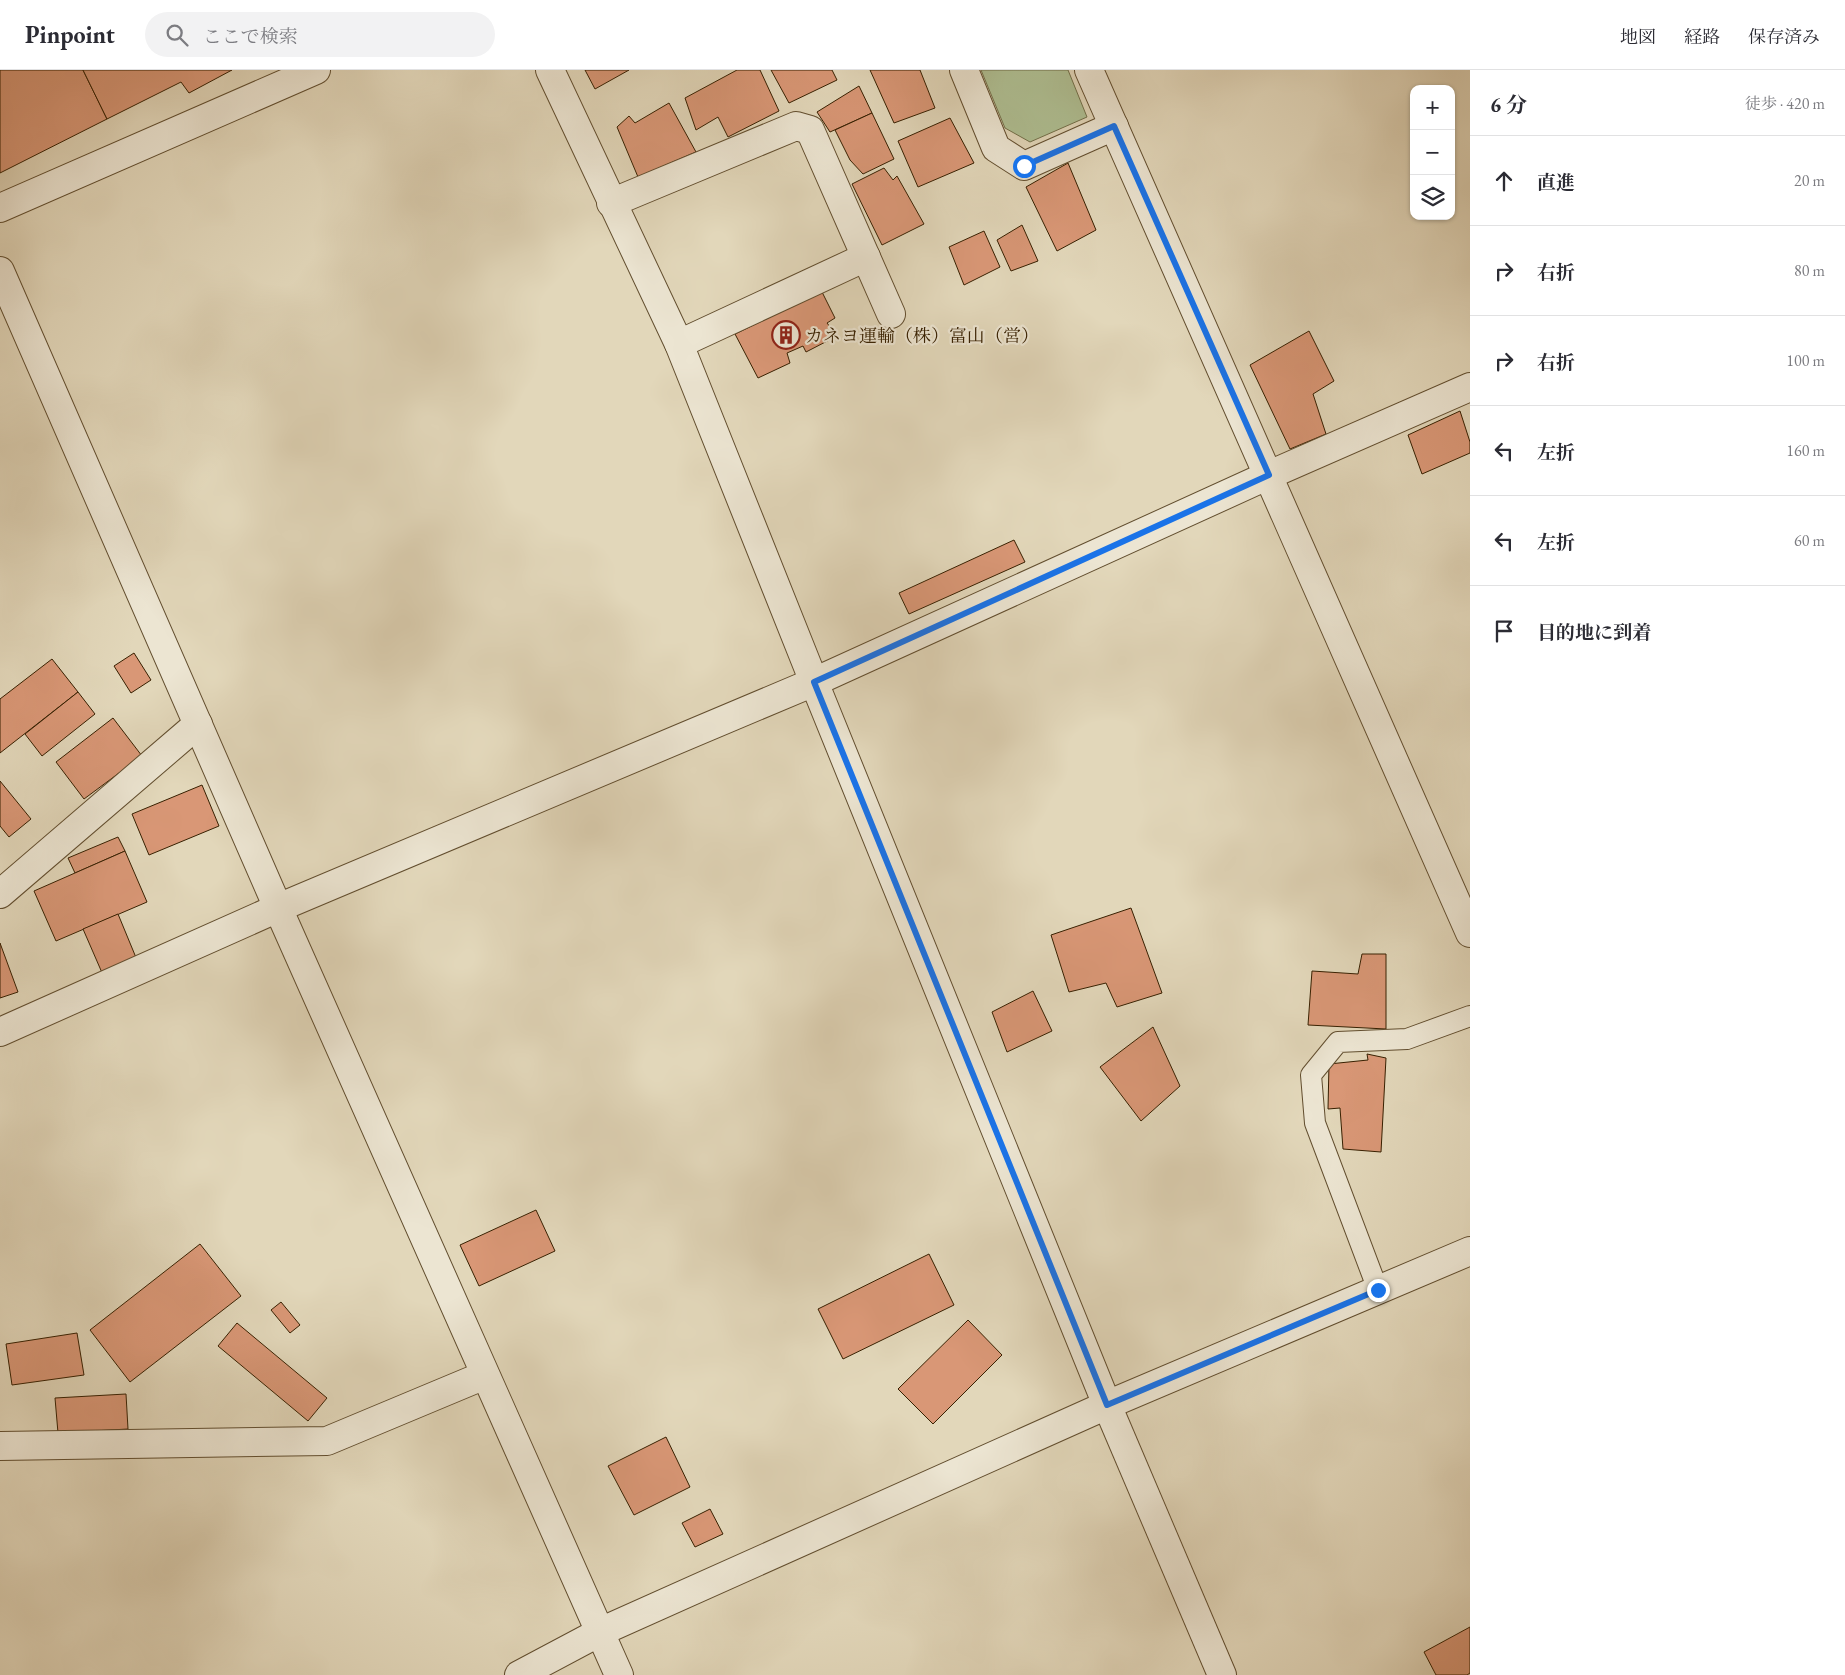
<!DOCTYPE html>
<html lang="ja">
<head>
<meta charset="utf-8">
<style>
  body { margin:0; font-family:"EB Garamond","Noto Serif JP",serif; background:#f2f2f3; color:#2b2b33 }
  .controls { position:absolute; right:15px; top:15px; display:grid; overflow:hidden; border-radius:10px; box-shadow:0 1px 4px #0004 }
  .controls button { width:45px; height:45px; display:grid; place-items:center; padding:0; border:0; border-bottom:1px solid #e1e1e2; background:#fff; color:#2b2b33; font:25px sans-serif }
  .stop { position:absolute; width:15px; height:15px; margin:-11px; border:4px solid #1a73e8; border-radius:50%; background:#fff }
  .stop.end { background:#1a73e8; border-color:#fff; box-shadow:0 1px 5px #0008 }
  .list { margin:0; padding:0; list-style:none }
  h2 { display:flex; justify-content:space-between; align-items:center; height:65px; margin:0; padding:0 20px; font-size:21px }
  h2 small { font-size:16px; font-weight:400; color:#7c7c81 }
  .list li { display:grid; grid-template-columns:32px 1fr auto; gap:15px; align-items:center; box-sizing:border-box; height:90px; padding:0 20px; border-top:1px solid #e1e1e2 }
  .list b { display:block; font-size:19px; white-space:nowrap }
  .list em { font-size:16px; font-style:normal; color:#7c7c81 }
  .icon { flex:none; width:28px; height:28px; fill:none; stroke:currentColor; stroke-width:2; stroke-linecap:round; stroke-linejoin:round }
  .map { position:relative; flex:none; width:1470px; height:1605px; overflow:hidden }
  header { display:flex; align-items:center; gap:30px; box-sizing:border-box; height:70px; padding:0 25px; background:#fff; border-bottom:1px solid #e1e1e2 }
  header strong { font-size:24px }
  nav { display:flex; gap:28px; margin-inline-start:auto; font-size:18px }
  .search { width:350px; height:45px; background:#f2f2f3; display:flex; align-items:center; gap:12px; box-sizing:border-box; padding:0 18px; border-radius:28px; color:#7c7c81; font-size:19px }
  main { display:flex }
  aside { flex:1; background:#fff }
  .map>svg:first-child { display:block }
  .green { fill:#afbf93; stroke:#73704a }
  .building { fill:#d99776; stroke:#372001 }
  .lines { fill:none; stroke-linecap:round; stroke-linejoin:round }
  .service-casing { stroke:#624e2f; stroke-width:22 }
  .minor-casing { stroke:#624e2f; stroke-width:30 }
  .tertiary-casing { stroke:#624e2f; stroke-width:30 }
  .service { stroke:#ece5d2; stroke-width:20 }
  .minor { stroke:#ece5d2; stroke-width:28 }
  .tertiary { stroke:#ece5d2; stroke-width:28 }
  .route { stroke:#1a73e8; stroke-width:6 }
  .labels { text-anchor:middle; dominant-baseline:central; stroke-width:4.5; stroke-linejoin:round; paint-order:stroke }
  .poi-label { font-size:18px; fill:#372001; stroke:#ece5d2; text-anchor:start }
</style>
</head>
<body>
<header>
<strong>Pinpoint</strong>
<div class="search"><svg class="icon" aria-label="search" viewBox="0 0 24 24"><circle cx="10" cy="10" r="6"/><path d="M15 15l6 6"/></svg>ここで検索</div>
<nav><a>地図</a><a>経路</a><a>保存済み</a></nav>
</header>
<main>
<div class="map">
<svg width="1470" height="1605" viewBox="0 0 1470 1605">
  <rect width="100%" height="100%" fill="#e2d7ba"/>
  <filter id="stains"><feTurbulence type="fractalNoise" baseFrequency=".004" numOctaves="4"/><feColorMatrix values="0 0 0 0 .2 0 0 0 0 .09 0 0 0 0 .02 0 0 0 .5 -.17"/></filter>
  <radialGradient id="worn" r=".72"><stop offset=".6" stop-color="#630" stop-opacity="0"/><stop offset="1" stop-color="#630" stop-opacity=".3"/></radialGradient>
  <polygon class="green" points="981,0 1068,0 1087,47 1030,72 1005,58"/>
  <g class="building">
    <polygon points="0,0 83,0 107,49 0,103"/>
    <polygon points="83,0 232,0 189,23 181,12 107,49"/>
    <polygon points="585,0 629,0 595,19"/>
    <polygon points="737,0 760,0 779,41 728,67 718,47 696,60 685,28"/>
    <polygon points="771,0 832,0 837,10 789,33"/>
    <polygon points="870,0 920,0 935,38 894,53"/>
    <polygon points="859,16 872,43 830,62 817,42"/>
    <polygon points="669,33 696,82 638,107 617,57 629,46 635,53"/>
    <polygon points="872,43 894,89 863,104 850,90 835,60"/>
    <polygon points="950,48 974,93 918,117 898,71"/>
    <polygon points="1068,93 1096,160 1057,181 1026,117"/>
    <polygon points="884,98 893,110 897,106 924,154 882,175 852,114"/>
    <polygon points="1022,155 1038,191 1011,201 997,170"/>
    <polygon points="984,161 1000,197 964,215 949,177"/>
    <polygon points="822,222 835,248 827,253 837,266 806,282 803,276 787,283 790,293 758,308 735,264"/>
    <polygon points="1309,261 1334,311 1313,324 1326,364 1290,379 1250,295"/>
    <polygon points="1460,341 1470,372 1470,383 1422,404 1408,365"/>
    <polygon points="1014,470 1025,492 909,544 899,523"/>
    <polygon points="134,583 151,610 131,623 114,596"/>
    <polygon points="52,589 78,622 0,683 0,629"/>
    <polygon points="78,622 95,644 42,686 25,664"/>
    <polygon points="113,648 142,686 84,729 56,692"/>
    <polygon points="0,711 31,749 9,767 0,756"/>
    <polygon points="202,715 219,756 149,785 132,744"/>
    <polygon points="118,767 125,781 75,803 68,788"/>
    <polygon points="125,781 147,832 56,871 34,821"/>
    <polygon points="1131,838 1162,923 1117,937 1106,913 1069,922 1051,865"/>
    <polygon points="118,844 137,890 103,905 83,859"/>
    <polygon points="0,873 18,922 0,928"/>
    <polygon points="1362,884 1386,884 1386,959 1308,955 1312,901 1358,904"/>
    <polygon points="1033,921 1052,961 1007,982 992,942"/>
    <polygon points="1153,957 1180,1016 1141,1051 1100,997"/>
    <polygon points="1367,984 1386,988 1381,1082 1343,1079 1340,1038 1328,1039 1329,994 1368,990"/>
    <polygon points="536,1140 555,1181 479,1216 460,1175"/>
    <polygon points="200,1174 241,1226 130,1312 90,1260"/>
    <polygon points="929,1184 954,1235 843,1289 818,1239"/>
    <polygon points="281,1232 300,1255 290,1263 271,1240"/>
    <polygon points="968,1250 1002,1285 933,1354 898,1319"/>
    <polygon points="237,1253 327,1328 308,1351 218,1276"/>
    <polygon points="77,1263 84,1305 12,1315 6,1274"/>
    <polygon points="126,1324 128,1359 58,1363 55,1328"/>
    <polygon points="666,1367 690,1417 634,1445 608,1396"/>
    <polygon points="710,1439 723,1464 695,1477 682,1453"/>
    <polygon points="1470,1557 1470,1603 1467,1605 1436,1605 1424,1582"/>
  </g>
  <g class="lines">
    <defs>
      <polyline id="service" points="1378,1220 1315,1053 1311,1005 1338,972 1407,969 1470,946"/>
      <g id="minor">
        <polyline points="964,0 996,78 1024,96 1114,56"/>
        <polyline points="1089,0 1470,863"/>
        <polyline points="611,133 796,56 810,60 891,244"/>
        <polyline points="0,138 316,0"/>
        <polyline points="0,201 278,838 619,1605"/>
        <polyline points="679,274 866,187"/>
        <polyline points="0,824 198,654"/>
        <polyline points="0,962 278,838 814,612 1269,405 1470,317"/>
        <polyline points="1107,1335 1222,1605"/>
        <polyline points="0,1376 327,1371 485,1305"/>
        <polyline points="519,1605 600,1562 1107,1335 1470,1181"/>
      </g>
      <polyline id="tertiary" points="550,0 679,274 814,612 1107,1335"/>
    </defs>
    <use href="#service" class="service-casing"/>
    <use href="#minor" class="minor-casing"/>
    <use href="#tertiary" class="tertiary-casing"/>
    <use href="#service" class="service"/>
    <use href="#minor" class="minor"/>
    <use href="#tertiary" class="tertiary"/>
  </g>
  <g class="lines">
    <polyline class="route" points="1024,96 1114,56 1269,405 814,612 1107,1335 1378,1220"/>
  </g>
  <defs>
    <symbol id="building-ring" viewBox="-11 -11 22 22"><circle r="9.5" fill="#ece5d2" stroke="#8f2418" stroke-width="1.5"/><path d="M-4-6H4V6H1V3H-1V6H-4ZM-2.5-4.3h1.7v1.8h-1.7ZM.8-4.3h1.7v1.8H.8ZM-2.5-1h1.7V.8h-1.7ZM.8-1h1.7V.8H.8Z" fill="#8f2418"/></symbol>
  </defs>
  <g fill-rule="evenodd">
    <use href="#building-ring" x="770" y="249" width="32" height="32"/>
  </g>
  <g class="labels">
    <g class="poi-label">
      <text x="805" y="265">カネヨ運輸（株）富山（営）</text>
    </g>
  </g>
  <rect width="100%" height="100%" filter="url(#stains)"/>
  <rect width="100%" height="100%" fill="url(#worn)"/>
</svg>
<div class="controls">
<button>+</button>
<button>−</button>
<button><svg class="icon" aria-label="layers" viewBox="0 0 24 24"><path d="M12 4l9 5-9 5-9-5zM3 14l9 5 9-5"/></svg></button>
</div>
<div class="stop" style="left:1024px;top:96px"></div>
<div class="stop end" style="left:1378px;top:1220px"></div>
</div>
<aside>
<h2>6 分<small>徒歩 · 420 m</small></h2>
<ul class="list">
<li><svg class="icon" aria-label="ahead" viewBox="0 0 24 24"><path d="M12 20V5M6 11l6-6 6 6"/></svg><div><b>直進</b></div><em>20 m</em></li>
<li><svg class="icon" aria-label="right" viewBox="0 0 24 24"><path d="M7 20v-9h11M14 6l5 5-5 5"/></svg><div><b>右折</b></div><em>80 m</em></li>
<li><svg class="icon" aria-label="right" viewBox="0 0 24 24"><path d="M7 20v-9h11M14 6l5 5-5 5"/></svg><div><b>右折</b></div><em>100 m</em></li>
<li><svg class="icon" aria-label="left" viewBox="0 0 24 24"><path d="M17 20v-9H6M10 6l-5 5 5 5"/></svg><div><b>左折</b></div><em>160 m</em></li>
<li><svg class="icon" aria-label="left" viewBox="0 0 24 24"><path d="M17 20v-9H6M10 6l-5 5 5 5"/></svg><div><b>左折</b></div><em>60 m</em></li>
<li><svg class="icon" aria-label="arrive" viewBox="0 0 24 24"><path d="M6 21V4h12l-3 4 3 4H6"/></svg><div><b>目的地に到着</b></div></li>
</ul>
</aside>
</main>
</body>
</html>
